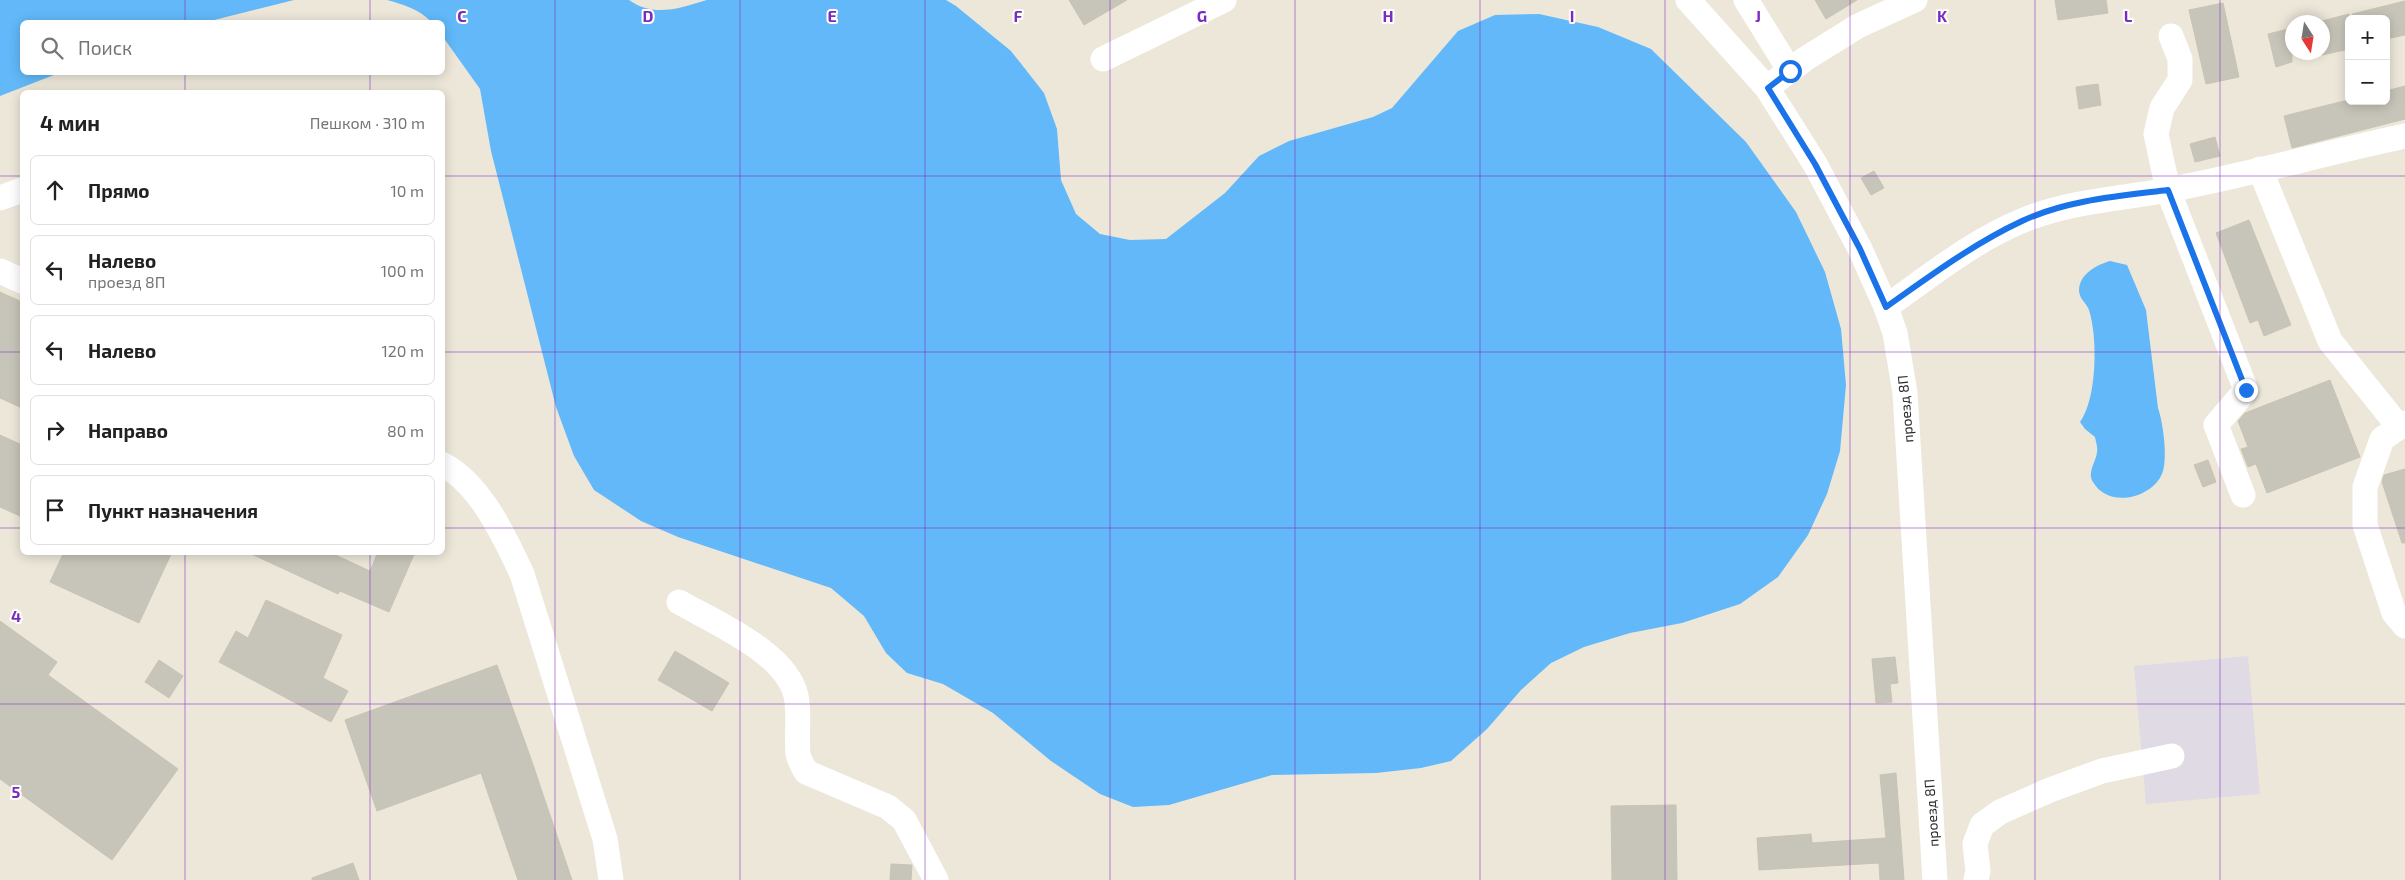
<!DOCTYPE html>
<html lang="ru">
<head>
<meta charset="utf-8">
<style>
  body { margin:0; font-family:"Exo 2",sans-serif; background:#f2f2f2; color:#222 }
  .controls { position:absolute; right:15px; top:15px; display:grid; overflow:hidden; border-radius:8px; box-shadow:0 2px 12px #0003 }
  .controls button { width:45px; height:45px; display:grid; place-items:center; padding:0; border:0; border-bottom:1px solid #e0e0e0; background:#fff; color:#222; font:25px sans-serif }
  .compass { position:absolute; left:2285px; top:15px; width:45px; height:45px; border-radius:50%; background:#fff; box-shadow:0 2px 12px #0003; rotate:168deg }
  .stop { position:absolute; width:15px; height:15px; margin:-11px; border:4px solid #1a73e8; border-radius:50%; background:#fff }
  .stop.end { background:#1a73e8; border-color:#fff; box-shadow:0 1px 5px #0008 }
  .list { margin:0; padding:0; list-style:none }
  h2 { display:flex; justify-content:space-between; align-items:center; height:65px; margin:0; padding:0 20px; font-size:21px }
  h2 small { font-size:16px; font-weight:400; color:#767676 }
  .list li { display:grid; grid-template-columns:32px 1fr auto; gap:15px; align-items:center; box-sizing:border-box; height:70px; margin:0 10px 10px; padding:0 10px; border:1px solid #e0e0e0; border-radius:8px }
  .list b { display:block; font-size:19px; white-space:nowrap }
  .list p { margin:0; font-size:16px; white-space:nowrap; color:#767676 }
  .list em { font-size:16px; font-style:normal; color:#767676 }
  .icon { flex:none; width:28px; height:28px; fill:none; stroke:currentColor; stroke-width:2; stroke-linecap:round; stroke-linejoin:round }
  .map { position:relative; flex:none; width:2405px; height:880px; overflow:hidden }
  .search { position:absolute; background:#fff; box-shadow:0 2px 12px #0003; left:20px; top:20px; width:425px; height:55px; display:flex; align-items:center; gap:12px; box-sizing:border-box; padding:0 18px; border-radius:8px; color:#767676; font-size:19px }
  .panel { position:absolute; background:#fff; box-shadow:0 2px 12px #0003; left:20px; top:90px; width:425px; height:465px; border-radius:8px }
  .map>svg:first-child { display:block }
  .industrial { fill:#dfdae4 }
  .water { fill:#62b8f8 }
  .building { fill:#c7c4b9; stroke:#c8c4b3 }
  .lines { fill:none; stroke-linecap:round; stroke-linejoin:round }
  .minor { stroke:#fff; stroke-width:25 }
  .route { stroke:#1a73e8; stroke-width:6 }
  .grid { fill:none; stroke:#7b2cbf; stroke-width:1; stroke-opacity:0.55 }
  .labels { text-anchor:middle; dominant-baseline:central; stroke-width:4; stroke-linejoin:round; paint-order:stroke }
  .street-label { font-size:14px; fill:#292929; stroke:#fff }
  .grid-label { font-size:16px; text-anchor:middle; font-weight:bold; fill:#7b2cbf; stroke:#fff; stroke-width:4; stroke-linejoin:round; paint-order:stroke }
</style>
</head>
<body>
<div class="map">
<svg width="2405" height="880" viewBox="0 0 2405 880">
  <rect width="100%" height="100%" fill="#ece7d9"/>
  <polygon class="industrial" points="2248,656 2260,794 2146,804 2134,666"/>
  <g class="water">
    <polygon points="0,0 294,0 206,22 22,22 22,72 59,73 0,96"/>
    <path d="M387,0H629C654,18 680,8 707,0H946L956,6L1011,51L1044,93L1057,129L1061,180L1076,214L1100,234L1130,240L1166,239L1225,193L1259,156L1289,141L1373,117L1392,108L1458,31L1495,15L1539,14L1598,27L1651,49L1746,142L1796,212L1825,272L1841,329L1846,385L1840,451L1827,494L1808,535L1778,577L1740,604L1682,623L1630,633L1584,647L1551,663L1521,690L1487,729L1451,761L1421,768L1376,773L1272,775L1169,805L1133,807L1100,794L1051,761L993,713L943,684L907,673L886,653L864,616L831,588L678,537L641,521L594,490L574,456L556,407L491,151L480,89L443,37L442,22H431C421,10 402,4 387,0Z"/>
    <path d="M2110,261L2127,265L2146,310L2158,408C2163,422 2169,463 2161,476C2149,499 2108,508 2093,482C2087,472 2096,462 2097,452C2098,448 2096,442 2095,437L2085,429L2080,422C2097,399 2098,338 2089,310C2086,302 2079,299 2079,290C2080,273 2097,265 2110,261Z"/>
  </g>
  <g class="building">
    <polygon points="1069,0 1127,0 1084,25"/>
    <polygon points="1815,0 1857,0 1826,19"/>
    <polygon points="2055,0 2106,0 2108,13 2058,20"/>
    <polygon points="2405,1 2405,35 2386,39 2386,19 2353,19 2352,14"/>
    <polygon points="2223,3 2239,77 2206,84 2189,10"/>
    <polygon points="2349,14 2349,49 2322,55 2322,21"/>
    <polygon points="2292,28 2292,62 2276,67 2268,34"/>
    <polygon points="2098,84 2101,105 2079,109 2076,87"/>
    <polygon points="2405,86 2405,119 2292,148 2284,116 2344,101 2386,101 2386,91"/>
    <polygon points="2215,137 2220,156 2195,162 2190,144"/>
    <polygon points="1874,171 1884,188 1871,195 1861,178"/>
    <polygon points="2249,220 2291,325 2264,336 2258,320 2250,323 2216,233"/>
    <polygon points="0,292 22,302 22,408 0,398"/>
    <polygon points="2330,380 2360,457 2267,493 2256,464 2248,467 2241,449 2248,447 2238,421 2245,413"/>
    <polygon points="0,435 22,445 22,517 0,507"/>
    <polygon points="2208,460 2216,482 2203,487 2194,465"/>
    <polygon points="2405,469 2405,543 2402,543 2382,482 2384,475"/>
    <polygon points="64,552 172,552 139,623 50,582"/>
    <polygon points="247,552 329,552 370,571 378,552 415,552 389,612 340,591 338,594"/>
    <polygon points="266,600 342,635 323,678 348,691 331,722 219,662 236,631 248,638"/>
    <polygon points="0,621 57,662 48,675 178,769 112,860 0,779"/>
    <polygon points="675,651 729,683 712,711 658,680"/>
    <polygon points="1895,657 1898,683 1890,684 1892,702 1876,703 1872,659"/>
    <polygon points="159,660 183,676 169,698 145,682"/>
    <polygon points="497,665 530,756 572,880 518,880 481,773 377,811 345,720"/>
    <polygon points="1896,773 1904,880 1880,880 1879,863 1759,870 1757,838 1811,834 1812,843 1886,838 1880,775"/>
    <polygon points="1676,805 1677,880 1612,880 1611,806"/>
    <polygon points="353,863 359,880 312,880 312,878"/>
    <polygon points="891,864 912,865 911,880 890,880"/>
  </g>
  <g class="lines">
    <g class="minor">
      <polyline points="1688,0 1767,88 1815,164 1860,249 1886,307 1895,333 1905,393 1935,880"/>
      <polyline points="1746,0 1790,71"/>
      <polyline points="2171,36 2180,59 2180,80 2162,108 2156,134 2168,190 2246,390 2216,425 2243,495"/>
      <polyline points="1103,59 1224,0"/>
      <polyline points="1767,88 1805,59 1858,26 1915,0"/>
      <polyline points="2260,169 2330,341 2399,427"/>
      <polyline points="0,198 22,190"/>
      <polyline points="0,271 22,281"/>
      <path d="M1886,307C1930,276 1974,240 2024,220C2071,201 2119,199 2168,190C2247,175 2326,153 2405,136"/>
      <polyline points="2405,423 2382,439 2365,487 2365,525 2394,613 2405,626"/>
      <path d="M442,464C481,484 505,538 522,574L605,839L611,880"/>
      <path d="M679,602C714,622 787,653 796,696C800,715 796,735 798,754C799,760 803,766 806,772L888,807L904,820L936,880"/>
      <polyline points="1976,880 1978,871 1975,844 1982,825 2000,812 2050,790 2102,771 2172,756"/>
    </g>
  </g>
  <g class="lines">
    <path class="route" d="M1790,71L1768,88L1815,164L1860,249L1886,307C1930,276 1973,244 2022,221C2067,200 2119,196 2168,190L2246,390"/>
  </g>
  <path class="grid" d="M185,0V22M370,0V22M555,0V880M740,0V880M925,0V880M1110,0V880M1295,0V880M1480,0V880M1665,0V880M1850,0V880M2035,0V880M2220,0V880M185,72V92M370,72V92M0,176H22M442,176H2405M0,352H22M442,352H2405M0,528H22M442,528H2405M185,552V880M370,552V880M0,704H2405"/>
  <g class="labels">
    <g class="street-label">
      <text transform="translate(1905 409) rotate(-95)">проезд 8П</text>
      <text transform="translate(1931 813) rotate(-94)">проезд 8П</text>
    </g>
  </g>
  <g class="grid-label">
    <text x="462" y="22">C</text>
    <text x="648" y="22">D</text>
    <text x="832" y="22">E</text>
    <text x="1018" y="22">F</text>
    <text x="1202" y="22">G</text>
    <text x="1388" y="22">H</text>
    <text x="1572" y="22">I</text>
    <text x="1758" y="22">J</text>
    <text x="1942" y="22">K</text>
    <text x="2128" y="22">L</text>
    <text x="16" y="622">4</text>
    <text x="16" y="798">5</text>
  </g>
</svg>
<div class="controls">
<button>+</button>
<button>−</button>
</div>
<svg class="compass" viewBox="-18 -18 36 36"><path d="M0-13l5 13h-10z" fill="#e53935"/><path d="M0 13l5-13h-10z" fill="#767676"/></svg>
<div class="stop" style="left:1790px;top:71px"></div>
<div class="stop end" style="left:2246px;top:390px"></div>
<div class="search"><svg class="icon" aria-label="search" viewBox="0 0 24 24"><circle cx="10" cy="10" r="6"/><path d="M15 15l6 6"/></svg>Поиск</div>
<section class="panel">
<h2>4 мин<small>Пешком · 310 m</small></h2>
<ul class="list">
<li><svg class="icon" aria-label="ahead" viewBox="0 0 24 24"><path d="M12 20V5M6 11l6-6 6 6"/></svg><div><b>Прямо</b></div><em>10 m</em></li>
<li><svg class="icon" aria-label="left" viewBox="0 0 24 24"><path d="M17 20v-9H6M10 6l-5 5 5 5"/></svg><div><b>Налево</b><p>проезд 8П</p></div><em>100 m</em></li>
<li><svg class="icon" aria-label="left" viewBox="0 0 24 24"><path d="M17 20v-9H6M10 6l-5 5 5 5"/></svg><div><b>Налево</b></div><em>120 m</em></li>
<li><svg class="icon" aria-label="right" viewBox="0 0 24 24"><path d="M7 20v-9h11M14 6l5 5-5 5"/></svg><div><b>Направо</b></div><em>80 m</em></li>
<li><svg class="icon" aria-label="arrive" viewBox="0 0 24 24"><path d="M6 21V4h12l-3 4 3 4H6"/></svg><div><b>Пункт назначения</b></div></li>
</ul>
</section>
</div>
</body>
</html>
